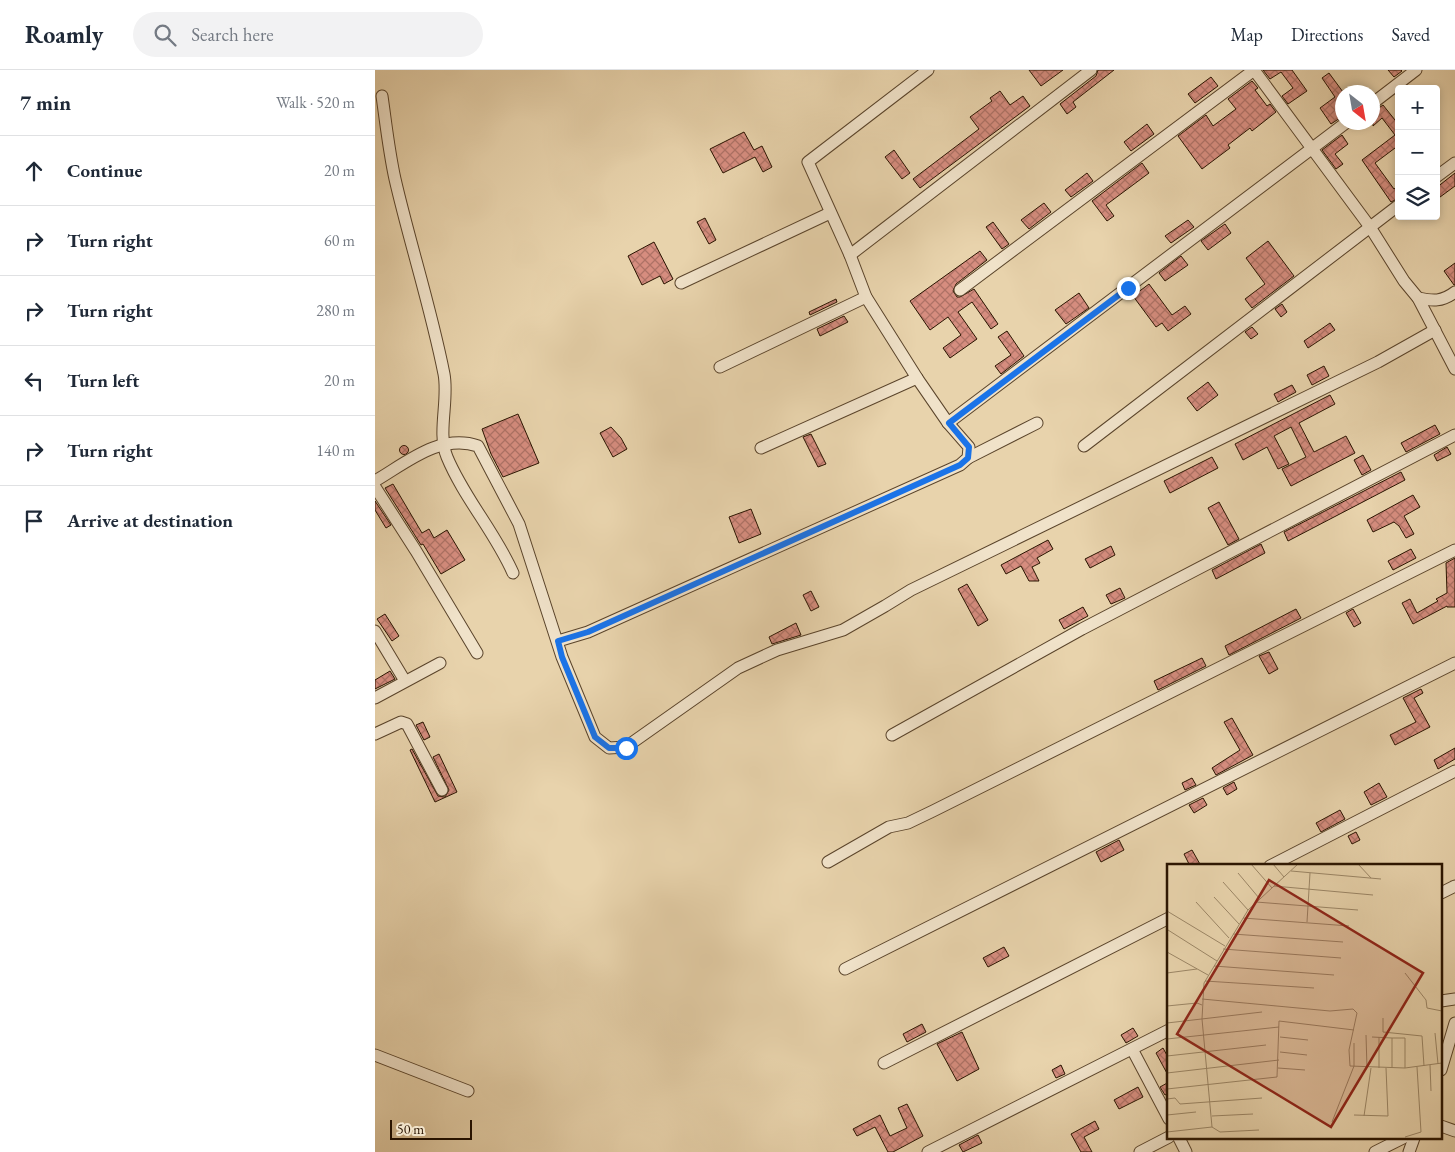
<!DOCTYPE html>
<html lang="en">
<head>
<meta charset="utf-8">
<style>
  body { margin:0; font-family:"EB Garamond",serif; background:#f2f2f3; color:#1f2937 }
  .controls { position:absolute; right:15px; top:15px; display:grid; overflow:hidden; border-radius:5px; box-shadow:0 2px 8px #0003 }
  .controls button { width:45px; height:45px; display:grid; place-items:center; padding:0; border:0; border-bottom:1px solid #e0e1e3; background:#fff; color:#1f2937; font:25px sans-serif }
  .compass { position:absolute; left:960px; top:15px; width:45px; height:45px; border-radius:50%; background:#fff; box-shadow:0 2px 8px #0003; rotate:149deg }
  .scale { position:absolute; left:15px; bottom:12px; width:82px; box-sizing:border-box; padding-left:5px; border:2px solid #2a1400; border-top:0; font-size:14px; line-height:18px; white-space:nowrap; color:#2a1400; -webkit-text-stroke:4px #f0e2c9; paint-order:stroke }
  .stop { position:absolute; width:15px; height:15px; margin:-11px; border:4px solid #1a73e8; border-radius:50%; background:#fff }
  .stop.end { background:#1a73e8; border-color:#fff; box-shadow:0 1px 5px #0008 }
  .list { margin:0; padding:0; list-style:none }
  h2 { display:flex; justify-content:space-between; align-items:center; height:65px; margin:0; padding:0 20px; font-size:21px }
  h2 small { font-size:16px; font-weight:400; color:#747a83 }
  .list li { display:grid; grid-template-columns:32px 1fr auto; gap:15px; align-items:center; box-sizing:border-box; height:70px; padding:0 20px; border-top:1px solid #e0e1e3 }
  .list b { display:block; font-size:19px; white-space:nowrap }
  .list em { font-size:16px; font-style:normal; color:#747a83 }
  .icon { flex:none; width:28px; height:28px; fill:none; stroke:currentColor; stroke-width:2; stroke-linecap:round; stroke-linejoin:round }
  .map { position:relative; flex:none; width:1080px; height:1082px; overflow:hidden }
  header { display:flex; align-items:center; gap:30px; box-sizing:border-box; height:70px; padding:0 25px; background:#fff; border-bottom:1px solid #e0e1e3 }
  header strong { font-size:24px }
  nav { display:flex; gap:28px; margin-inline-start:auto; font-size:18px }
  .search { width:350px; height:45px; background:#f2f2f3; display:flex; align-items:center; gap:12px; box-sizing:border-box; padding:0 18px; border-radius:28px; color:#747a83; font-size:19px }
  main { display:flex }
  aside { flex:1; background:#fff }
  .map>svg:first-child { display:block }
  .building { fill:url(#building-cross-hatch); stroke:#2a1400 }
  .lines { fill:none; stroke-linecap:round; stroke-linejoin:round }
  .minor-casing { stroke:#5a442b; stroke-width:13 }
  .minor { stroke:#f0e2c9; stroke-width:11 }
  .route { stroke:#1a73e8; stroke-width:6 }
  .inset-road { fill:none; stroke:#9c8767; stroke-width:1 }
  .view { fill:#8f2418; fill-opacity:0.15; stroke:#8f2418; stroke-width:2.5 }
  .inset-edge { fill:none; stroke:#2a1400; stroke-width:2.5 }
</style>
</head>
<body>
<header>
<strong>Roamly</strong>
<div class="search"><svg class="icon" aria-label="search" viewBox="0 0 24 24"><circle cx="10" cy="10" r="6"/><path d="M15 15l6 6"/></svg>Search here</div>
<nav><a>Map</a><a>Directions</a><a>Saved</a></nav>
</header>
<main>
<aside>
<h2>7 min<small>Walk · 520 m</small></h2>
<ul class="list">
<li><svg class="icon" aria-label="ahead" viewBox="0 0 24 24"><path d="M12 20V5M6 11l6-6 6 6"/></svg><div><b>Continue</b></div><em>20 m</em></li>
<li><svg class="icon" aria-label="right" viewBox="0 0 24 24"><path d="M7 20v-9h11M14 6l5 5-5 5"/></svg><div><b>Turn right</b></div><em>60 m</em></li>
<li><svg class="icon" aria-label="right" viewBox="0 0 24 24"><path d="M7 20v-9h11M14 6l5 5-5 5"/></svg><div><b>Turn right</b></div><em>280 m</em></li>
<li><svg class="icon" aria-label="left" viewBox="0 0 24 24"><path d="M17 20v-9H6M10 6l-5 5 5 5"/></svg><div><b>Turn left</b></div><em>20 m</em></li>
<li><svg class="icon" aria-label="right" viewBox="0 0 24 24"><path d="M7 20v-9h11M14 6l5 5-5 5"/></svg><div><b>Turn right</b></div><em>140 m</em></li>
<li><svg class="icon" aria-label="arrive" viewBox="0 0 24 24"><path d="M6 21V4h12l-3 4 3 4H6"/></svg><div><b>Arrive at destination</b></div></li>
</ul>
</aside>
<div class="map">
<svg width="1080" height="1082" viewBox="0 0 1080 1082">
  <defs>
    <pattern id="building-cross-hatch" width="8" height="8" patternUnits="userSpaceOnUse" patternTransform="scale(1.25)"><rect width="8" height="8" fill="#d68d7f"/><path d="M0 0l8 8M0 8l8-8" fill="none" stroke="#ae7266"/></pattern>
  </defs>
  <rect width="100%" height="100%" fill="#e8d3ac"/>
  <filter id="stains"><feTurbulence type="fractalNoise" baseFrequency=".004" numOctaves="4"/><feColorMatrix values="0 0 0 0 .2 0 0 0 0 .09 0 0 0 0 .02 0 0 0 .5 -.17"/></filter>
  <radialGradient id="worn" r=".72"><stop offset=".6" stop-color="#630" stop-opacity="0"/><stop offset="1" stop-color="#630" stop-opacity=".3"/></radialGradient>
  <g class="building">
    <polygon points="654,0 688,0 666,16"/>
    <polygon points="723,0 739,0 698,32 701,37 692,44 685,34 721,6"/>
    <polygon points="888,0 917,0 932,21 913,34 907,26 918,18 906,2 895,9"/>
    <polygon points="1013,0 1026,0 1027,1 1019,7"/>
    <polygon points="954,3 968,22 968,46 956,54 945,38 960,27 947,8"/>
    <polygon points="836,7 843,16 820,33 813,24"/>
    <polygon points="877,11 883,18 880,20 892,36 895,34 901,42 877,61 875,58 853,75 855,78 827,99 803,66 831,45 838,56 861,39 853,29"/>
    <polygon points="625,21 635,35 648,26 655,36 545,118 538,109 604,59 595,47 617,31 615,28"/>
    <polygon points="1008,35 1024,55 1024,75 1000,93 1019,119 1024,115 1024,128 1016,132 987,90 1020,65 1007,48 998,56 998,42"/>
    <polygon points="772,54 779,64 756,81 749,72"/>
    <polygon points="369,62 379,80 387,76 397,97 388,102 380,87 348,103 335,79"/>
    <polygon points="967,65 973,74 960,84 968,94 961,99 947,80"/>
    <polygon points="519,80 535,103 527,109 510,87"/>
    <polygon points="767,93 774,103 731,135 739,146 732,151 717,131"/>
    <polygon points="712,103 718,111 696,127 690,120"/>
    <polygon points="1080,103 1080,116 1061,130 1061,118"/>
    <polygon points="669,133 676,142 654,159 646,150"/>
    <polygon points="330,148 341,170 334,174 322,152"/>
    <polygon points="813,150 819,157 796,173 790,166"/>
    <polygon points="618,152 634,174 627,179 611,157"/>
    <polygon points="850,154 856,163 833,180 826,171"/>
    <polygon points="893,171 919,206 877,238 870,229 890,214 871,188"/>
    <polygon points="279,172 298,209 289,214 285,206 267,215 253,186"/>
    <polygon points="605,181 612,190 581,214 578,221 582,227 585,227 599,219 623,254 616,259 597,232 583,242 602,269 575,288 568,278 586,265 573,247 555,260 535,231"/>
    <polygon points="806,186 813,195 790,211 784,203"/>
    <polygon points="1080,193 1080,215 1079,215 1069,201"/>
    <polygon points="774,214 797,245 810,236 816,244 793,261 787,253 781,257 758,226"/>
    <polygon points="704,223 714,238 691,254 680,240"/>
    <polygon points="461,229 462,232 435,245 434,242"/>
    <polygon points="907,234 912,242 906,247 900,239"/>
    <polygon points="469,246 473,252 445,266 442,259"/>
    <polygon points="955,253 960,260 933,278 929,271"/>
    <polygon points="877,257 883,264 876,269 870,262"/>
    <polygon points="632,261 649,286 626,304 620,296 636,285 623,267"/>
    <polygon points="949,296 954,306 937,315 932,305"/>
    <polygon points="833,312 843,325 822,341 812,328"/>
    <polygon points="917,315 921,322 903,332 899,324"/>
    <polygon points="955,325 960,334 924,353 939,382 971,366 980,383 916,416 907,399 931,387 916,357 899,366 914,394 903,399 892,377 868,390 860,374"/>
    <polygon points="143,344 164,393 128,407 116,384 107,359"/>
    <polygon points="1060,355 1065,364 1031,382 1026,373"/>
    <polygon points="236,357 246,368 252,379 238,387 225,363"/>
    <polygon points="436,364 451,394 443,397 428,367"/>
    <circle cx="29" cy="380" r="4.5"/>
    <polygon points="1072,377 1076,384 1062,391 1059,385"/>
    <polygon points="988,385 996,400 987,405 979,390"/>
    <polygon points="837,387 843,398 795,423 789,411"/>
    <polygon points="1026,402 1030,410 913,471 909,462"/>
    <polygon points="18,414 47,463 54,459 59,468 72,460 90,490 66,504 48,474 46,475 10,418"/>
    <polygon points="1038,425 1045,437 1029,446 1039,464 1031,468 1024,456 1019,452 998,462 992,450"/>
    <polygon points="0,431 16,455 11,458 0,440"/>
    <polygon points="844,432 864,469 853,475 833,438"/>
    <polygon points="376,439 386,464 364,473 354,447"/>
    <polygon points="673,470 678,479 662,488 665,493 657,497 664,511 654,511 646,496 631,504 626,495"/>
    <polygon points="886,474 890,483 841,509 837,500"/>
    <polygon points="736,476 740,485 715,498 710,489"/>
    <polygon points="1036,479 1041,488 1018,500 1013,491"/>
    <polygon points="1080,488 1080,537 1072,537 1072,536 1038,554 1027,533 1035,529 1042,543 1063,531 1061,529 1072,523 1071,493"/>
    <polygon points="592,514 613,550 603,556 583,519"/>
    <polygon points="745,518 750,528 736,534 731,525"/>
    <polygon points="436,521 444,537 436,541 428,525"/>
    <polygon points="708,537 713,546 689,559 684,550"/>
    <polygon points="921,539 926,548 854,585 850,576"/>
    <polygon points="978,539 986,553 979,557 971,543"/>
    <polygon points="10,544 24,566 17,571 2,549"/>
    <polygon points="421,553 426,565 397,574 394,567"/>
    <polygon points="894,582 903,599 894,604 884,586"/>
    <polygon points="827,588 831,596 783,620 779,611"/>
    <polygon points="15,601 20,609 0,619 0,610"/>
    <polygon points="1046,619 1048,623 1039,628 1055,657 1020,675 1015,665 1041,652 1028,628"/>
    <polygon points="857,648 878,685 841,705 837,698 865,680 849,652"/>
    <polygon points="48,652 55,667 49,670 41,655"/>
    <polygon points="1080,678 1080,689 1063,699 1059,690"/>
    <polygon points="37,679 63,726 70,727 74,720 58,687 64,684 82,722 60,732 35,680"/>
    <polygon points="817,708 821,715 810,720 807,713"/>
    <polygon points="859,712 862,719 852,725 848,718"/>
    <polygon points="1004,713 1012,727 996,735 989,722"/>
    <polygon points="828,728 832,735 819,743 814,735"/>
    <polygon points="965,740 970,749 946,762 941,753"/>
    <polygon points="981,762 985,770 977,774 973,766"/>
    <polygon points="744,770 749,780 726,792 721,782"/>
    <polygon points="817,780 826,796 815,796 809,784"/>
    <polygon points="629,877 634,886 613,897 608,888"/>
    <polygon points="547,954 551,962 532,972 528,964"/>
    <polygon points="758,958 763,966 751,973 746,965"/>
    <polygon points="587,962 604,999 582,1011 562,974"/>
    <polygon points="788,978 794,989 794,1007 781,983"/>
    <polygon points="686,995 690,1004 681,1008 677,1000"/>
    <polygon points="794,1012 794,1023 790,1025 785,1017"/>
    <polygon points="763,1017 768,1027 744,1039 739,1030"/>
    <polygon points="532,1034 548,1066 518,1082 513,1082 500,1057 482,1066 478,1059 505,1045 515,1066 532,1058 523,1038"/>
    <polygon points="720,1051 724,1059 709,1067 717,1082 706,1082 696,1064"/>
    <polygon points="603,1065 607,1073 588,1082 584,1075"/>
  </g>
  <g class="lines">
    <defs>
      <g id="minor">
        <polyline points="879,0 995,157 1029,211 1043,228 1080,299"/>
        <path d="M7,26C11,54 14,82 20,109C35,174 56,238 69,304C74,330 62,363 72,387C89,428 120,462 138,503"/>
        <polyline points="998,33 1041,0"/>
        <polyline points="1061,107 1080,93"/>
        <polyline points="475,185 716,0"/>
        <polyline points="306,213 455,143"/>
        <polyline points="585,220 879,0"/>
        <path d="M1043,228C1058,231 1067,232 1080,222"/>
        <polyline points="345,297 491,227"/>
        <polyline points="573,353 972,52"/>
        <polyline points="709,376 1024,135"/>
        <polyline points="386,378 542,308"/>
        <polyline points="593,388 662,353"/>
        <path d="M0,411C31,393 65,363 103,376L144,454L187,587L220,667L234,678L251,677L363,598L402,580L468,560L510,536L536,520L1003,292L1060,260"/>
        <polyline points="0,417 41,481 102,583"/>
        <polyline points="0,561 30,611"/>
        <polyline points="183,571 213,562 585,395 593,388 594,377 573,353 542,308 491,227 475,185 433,92 553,0"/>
        <polyline points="0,628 65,593"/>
        <polyline points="0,664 26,652 32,654 67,720"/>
        <polyline points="517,665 707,559 1080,365"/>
        <polyline points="453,792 514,757 533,753 558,741 1080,480"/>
        <polyline points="895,796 1080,701"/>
        <polyline points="1066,823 1080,816"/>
        <polyline points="470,899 1080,593"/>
        <polyline points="1066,931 1080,929"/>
        <polyline points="757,979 794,1049"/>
        <polyline points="0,985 93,1021"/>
        <polyline points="509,993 794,848"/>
        <polyline points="1066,1000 1080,953"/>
        <polyline points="1066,1056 1080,1061"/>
        <polyline points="804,1068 811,1082"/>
        <polyline points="553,1082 794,960"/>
        <polyline points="765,1082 794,1067"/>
        <polyline points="1000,1082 1028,1068"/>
        <polyline points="1034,1082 1039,1068"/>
      </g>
    </defs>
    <use href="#minor" class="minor-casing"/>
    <use href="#minor" class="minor"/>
  </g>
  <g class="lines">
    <polyline class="route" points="251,678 234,678 220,667 187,587 183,571 213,562 585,395 593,388 594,377 574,353 753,218"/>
  </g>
  <g transform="translate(792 794)">
    <rect width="275" height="275" fill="#e8d3ac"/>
    <path class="inset-road" d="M84,0L105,24M106,0L117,13M191,0L204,14M124,7L214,15M71,9L92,34M56,18L81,46M107,22L206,31M47,33L72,60M29,38L62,74M89,38L191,46M0,47L58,82M76,54L182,62M140,58L143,9M1,66L50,97M66,70L176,78M56,85L174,94M0,88L41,111M47,102L167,111M0,109L30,105M238,109L259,136L260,144L275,147M38,117L147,124M35,135L163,147L186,145L190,149L182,186L183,202L238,204L275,199M0,142L30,139L35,141M216,154V168L255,172L257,202M0,159L95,148M268,169L271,200M199,171L200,204M113,173L141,176M205,173L225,174V204M212,173V204M225,174H238V204M0,175L112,163M113,188L140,191M0,192L99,181M263,201L264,227M111,204L138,206M0,209L112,196M0,225L110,213L112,157L187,166M0,235L8,234L13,240L95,234M0,251L29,248M187,251L221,252L219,204M45,252L86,250M197,252L204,204M165,258L187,202V179M45,263L35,155L37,119L81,46L131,0M45,263L53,268L92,266M0,268L45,263M238,273L254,268L250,203"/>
    <path class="view" d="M102,16L256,109L164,263L10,170Z"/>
    <rect width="275" height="275" class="inset-edge"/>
  </g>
  <rect width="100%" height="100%" filter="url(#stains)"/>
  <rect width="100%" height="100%" fill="url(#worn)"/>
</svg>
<div class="controls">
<button>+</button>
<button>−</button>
<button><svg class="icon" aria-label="layers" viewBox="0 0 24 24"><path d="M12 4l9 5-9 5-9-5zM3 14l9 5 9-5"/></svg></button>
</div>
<svg class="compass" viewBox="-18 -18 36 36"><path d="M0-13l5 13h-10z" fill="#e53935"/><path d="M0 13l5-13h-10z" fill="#747a83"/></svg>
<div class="scale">50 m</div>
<div class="stop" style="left:251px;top:678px"></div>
<div class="stop end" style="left:753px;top:218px"></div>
</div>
</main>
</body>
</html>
